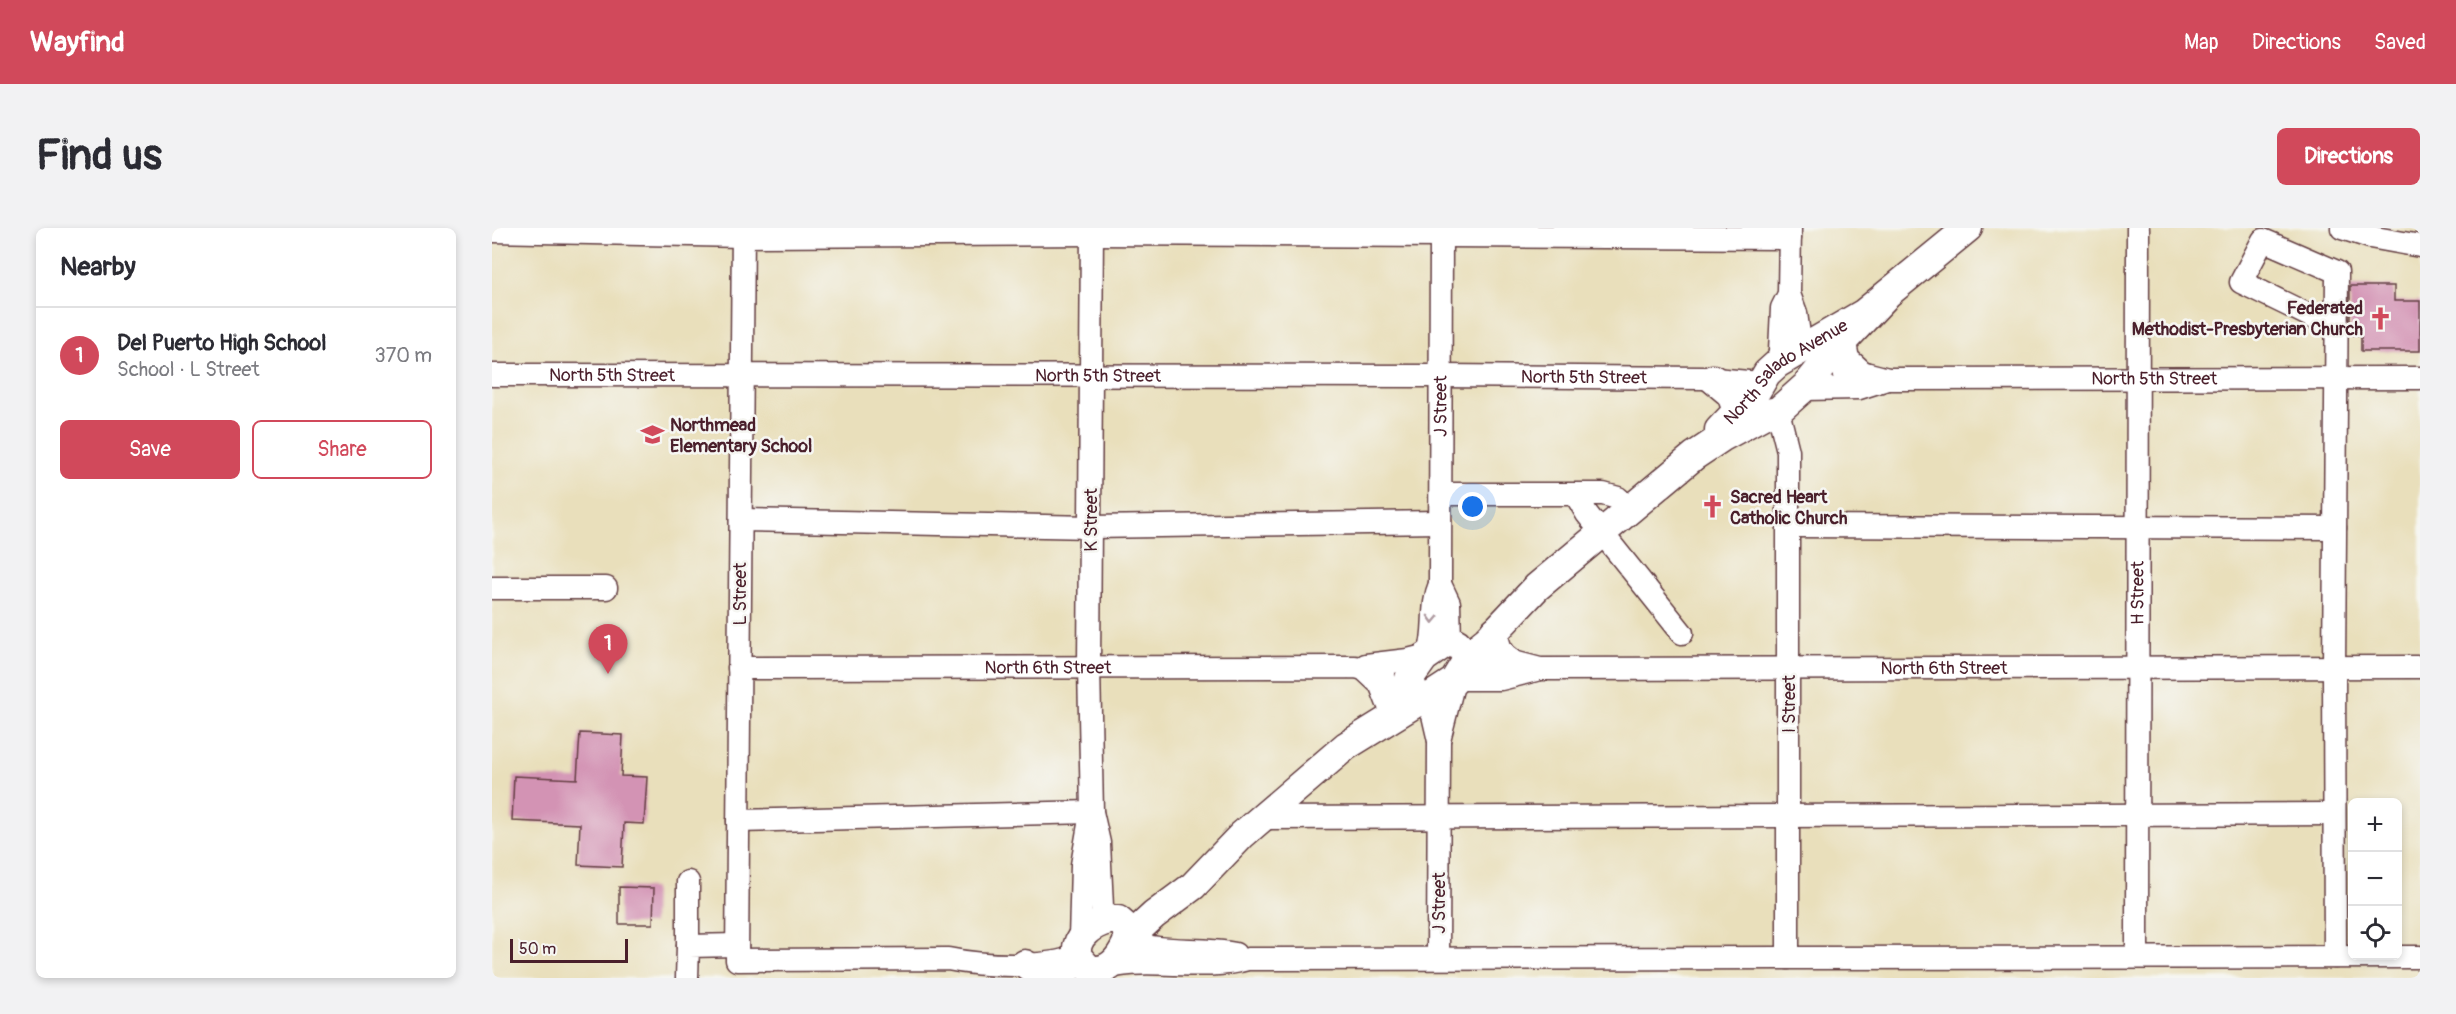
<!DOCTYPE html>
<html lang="en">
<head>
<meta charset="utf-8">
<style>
  body { margin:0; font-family:Pangolin,sans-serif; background:#f2f2f3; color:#2b2b33 }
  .controls { position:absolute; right:18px; bottom:18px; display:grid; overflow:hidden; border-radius:9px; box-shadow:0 3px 9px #0003 }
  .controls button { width:54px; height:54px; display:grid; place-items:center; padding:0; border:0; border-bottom:2px solid #e1e1e2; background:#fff; color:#2b2b33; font:30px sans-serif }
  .scale { position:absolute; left:18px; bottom:15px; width:118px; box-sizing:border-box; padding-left:6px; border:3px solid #4a1f2b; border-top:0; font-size:16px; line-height:21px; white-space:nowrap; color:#4a1f2b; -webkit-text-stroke:4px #f6f6f2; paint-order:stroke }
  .you { position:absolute; left:981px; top:279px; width:21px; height:21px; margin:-15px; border:4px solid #fff; border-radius:50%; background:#1a73e8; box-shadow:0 0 0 9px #1a73e833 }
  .badge { display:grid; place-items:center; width:39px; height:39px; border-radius:50%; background:#d1495b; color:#fff; font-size:20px; font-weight:700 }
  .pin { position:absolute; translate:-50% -50px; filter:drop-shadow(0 2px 3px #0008) }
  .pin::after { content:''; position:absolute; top:32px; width:21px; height:18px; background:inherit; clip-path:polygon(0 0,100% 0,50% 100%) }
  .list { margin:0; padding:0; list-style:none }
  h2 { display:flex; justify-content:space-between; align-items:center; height:78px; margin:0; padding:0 24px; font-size:26px }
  h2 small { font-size:20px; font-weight:400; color:#7c7c81 }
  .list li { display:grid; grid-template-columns:39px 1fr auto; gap:18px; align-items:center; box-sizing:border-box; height:96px; padding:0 24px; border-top:2px solid #e1e1e2 }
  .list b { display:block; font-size:22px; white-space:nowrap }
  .list p { margin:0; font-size:20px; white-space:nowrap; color:#7c7c81 }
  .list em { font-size:20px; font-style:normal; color:#7c7c81 }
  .actions { display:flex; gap:12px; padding:18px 24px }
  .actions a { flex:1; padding:14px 0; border:2px solid #d1495b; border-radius:9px; text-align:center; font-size:21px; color:#d1495b }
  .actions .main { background:#d1495b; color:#fff }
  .icon { flex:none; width:33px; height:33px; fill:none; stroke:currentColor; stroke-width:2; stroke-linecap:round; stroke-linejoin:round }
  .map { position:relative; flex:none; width:1928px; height:750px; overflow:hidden; border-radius:9px }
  header { display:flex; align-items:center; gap:36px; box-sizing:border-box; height:84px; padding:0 30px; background:#d1495b; color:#fff }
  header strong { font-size:28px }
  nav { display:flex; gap:33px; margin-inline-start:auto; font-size:21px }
  .intro { display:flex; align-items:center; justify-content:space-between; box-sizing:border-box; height:144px; padding:0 36px }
  h1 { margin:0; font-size:42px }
  .button { padding:15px 27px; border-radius:9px; background:#d1495b; color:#fff; font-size:21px; font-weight:700 }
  main { display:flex; gap:36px; padding:0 36px }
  aside { flex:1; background:#fff; border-radius:9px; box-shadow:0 3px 9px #0003 }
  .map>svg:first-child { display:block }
  .building { fill:#d393b4 }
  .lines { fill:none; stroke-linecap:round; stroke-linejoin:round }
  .minor-casing { stroke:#623c41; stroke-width:25 }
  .major-casing { stroke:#623c41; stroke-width:31 }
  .minor { stroke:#fff; stroke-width:22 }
  .major { stroke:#fff; stroke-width:28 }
  .oneway { stroke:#ae9aa0 }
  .labels { text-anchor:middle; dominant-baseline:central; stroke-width:5; stroke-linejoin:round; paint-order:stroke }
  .poi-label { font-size:18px; font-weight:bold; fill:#4a1f2b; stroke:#f6f6f2; text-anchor:start }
  .street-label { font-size:18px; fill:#4a1f2b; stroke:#f6f6f2 }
</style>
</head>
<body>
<header>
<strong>Wayfind</strong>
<nav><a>Map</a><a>Directions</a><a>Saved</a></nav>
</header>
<div class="intro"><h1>Find us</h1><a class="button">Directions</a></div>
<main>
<aside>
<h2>Nearby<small></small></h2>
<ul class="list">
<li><span class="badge">1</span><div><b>Del Puerto High School</b><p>School · L Street</p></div><em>370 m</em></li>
</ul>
<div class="actions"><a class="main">Save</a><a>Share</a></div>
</aside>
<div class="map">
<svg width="1928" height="750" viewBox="0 0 1928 750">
  <rect width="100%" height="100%" fill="#f6f6f2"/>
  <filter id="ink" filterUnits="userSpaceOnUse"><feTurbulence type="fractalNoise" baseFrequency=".0167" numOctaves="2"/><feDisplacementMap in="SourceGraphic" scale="12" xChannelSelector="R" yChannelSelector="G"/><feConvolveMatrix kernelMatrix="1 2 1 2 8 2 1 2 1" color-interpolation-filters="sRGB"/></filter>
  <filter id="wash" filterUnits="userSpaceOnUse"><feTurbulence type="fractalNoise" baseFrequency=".008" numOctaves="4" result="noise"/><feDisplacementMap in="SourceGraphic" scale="24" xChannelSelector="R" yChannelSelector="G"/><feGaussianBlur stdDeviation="1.35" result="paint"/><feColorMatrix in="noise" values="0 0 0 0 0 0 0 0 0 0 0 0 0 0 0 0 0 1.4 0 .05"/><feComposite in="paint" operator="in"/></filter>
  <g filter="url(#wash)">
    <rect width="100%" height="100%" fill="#e9dfbb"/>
    <g id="blocks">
      <g class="building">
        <polygon points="1858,58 1902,58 1902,73 1928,73 1928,123 1869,123 1869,107 1858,107"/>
        <polygon points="88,505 131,507 129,548 155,549 152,596 132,595 130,639 86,637 88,596 20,593 22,548 85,551"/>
        <polygon points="127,659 162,660 161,696 127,696"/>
      </g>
    </g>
  </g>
  <g filter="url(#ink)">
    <use href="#blocks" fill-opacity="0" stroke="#623c41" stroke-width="1.5"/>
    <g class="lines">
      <defs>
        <g id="minor">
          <path d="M251,0L245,732L456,731C489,738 554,741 585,728"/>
          <polyline points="600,0 597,439 600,584 607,615 610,679 615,688 620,692"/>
          <polyline points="1850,0 1878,9 1928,18"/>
          <polyline points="0,3 251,8 600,6 1298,10"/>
          <polyline points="1297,66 1304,85 1309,121"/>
          <polyline points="1285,136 1288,123 1290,80 1297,66 1298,0"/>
          <path id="s1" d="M1351,144L1373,145L1396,151L1928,150"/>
          <path id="s2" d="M0,147L949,148L1211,150L1268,155"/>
          <polyline points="1312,161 1367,160 1395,151"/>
          <polyline points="1286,183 1296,223 1296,730"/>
          <polyline points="949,266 1111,266 1126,270 1138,282"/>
          <polyline points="1084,267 1095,286 1190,405"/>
          <polyline points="249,292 599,299 948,294"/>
          <polyline points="1297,298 1843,300"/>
          <polyline points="948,356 957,375 958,412"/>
          <polyline points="0,360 114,360"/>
          <path id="s3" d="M937,426C945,403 938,379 948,356L949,0"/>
          <path id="s4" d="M976,430L1025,435L1048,441L1928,439"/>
          <polyline points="874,437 916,432 936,427"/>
          <path id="s5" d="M247,440L863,439L892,445"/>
          <polyline points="964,451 1009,451 1044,442"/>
          <polyline points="933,472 941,487 947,513 946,730"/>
          <polyline points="947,512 962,453"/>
          <polyline points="769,590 1842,586"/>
          <polyline points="246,593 600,584"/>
          <polyline points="588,711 590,637 598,591"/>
          <path d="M636,712C669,727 708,718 743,726"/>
          <polyline points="196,718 196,654"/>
          <path id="s6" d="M1645,729L1646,0"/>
          <polyline points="1843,729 1842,439 1845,44 1771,12 1749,54 1845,101"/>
          <path d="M617,739C662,729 710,744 756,731L1928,729"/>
          <polyline points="195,750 196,718 245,717"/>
        </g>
        <g id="major">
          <polyline points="1350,114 1353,132 1366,144"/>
          <polyline points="1221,151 1239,166 1245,183"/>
          <path id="s7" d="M1227,202L1265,162L1275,145L1285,136L1372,85L1476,0"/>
          <path d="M1003,403C1001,417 1007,427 1018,434"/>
          <polygon points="958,412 965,415 976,430 962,453 933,472 923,465 917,451 932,430"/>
          <polyline points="975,428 995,412 1045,359 1202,228 1229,210 1275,185 1286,183 1314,158 1343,122 1392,70"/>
          <polyline points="876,441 891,455 898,473"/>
          <path d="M617,692H626L634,699L636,712C629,729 617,747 597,741L585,728C582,709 600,696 617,692Z"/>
          <polyline points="636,711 662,687 701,658 750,607 854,518 930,471"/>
          <polyline points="533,736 543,743 546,750"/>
          <polyline points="565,750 587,731"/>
        </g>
      </defs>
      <use href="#minor" class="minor-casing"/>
      <use href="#major" class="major-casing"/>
      <use href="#minor" class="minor"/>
      <use href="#major" class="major"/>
    </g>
    <defs><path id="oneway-chevron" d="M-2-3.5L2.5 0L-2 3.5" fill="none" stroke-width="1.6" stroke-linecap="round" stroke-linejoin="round" transform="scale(1.5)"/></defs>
    <use class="oneway" href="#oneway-chevron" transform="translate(941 391) rotate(92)"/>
  </g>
  <defs>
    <symbol id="church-bare" viewBox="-9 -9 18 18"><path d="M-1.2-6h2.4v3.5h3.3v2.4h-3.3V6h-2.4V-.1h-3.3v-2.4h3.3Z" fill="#d1495b" stroke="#f6f6f2" stroke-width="2.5" paint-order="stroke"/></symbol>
    <symbol id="school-bare" viewBox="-9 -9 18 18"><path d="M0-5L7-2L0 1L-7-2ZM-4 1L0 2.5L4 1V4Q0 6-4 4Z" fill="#d1495b" stroke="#f6f6f2" stroke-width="2.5" paint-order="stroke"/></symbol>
  </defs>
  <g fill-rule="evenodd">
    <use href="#church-bare" x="1872" y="74" width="33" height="33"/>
    <use href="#school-bare" x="144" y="190" width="33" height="33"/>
    <use href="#church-bare" x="1204" y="262" width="33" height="33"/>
  </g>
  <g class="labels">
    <g class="poi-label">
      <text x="1871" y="80" text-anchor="end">Federated<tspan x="1871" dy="21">Methodist-Presbyterian Church</tspan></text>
      <text x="178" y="197">Northmead<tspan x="178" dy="21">Elementary School</tspan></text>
      <text x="1238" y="269">Sacred Heart<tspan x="1238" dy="21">Catholic Church</tspan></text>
    </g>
    <g class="street-label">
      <text stroke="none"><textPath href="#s7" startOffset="90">North Salado Avenue</textPath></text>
      <text stroke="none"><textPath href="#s2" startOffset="120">North 5th Street</textPath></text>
      <text stroke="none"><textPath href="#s2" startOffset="606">North 5th Street</textPath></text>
      <text stroke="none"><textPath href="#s2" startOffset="1092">North 5th Street</textPath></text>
      <text stroke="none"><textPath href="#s1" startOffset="312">North 5th Street</textPath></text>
      <text stroke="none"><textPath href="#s3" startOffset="249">J Street</textPath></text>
      <text transform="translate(599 292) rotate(-90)">K Street</text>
      <text stroke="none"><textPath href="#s6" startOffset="364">H Street</textPath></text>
      <text transform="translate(248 366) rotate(-90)">L Street</text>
      <text stroke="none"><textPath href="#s5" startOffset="309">North 6th Street</textPath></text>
      <text stroke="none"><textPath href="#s4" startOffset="477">North 6th Street</textPath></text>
      <text transform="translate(1297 476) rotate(-90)">I Street</text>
      <text transform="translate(947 675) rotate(-90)">J Street</text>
    </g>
  </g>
</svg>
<div class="controls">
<button>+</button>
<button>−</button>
<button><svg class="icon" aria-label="locate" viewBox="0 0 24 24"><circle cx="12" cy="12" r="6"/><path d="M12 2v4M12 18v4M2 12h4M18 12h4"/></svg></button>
</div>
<div class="scale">50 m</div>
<div class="you"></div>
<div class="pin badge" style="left:116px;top:446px">1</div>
</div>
</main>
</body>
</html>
